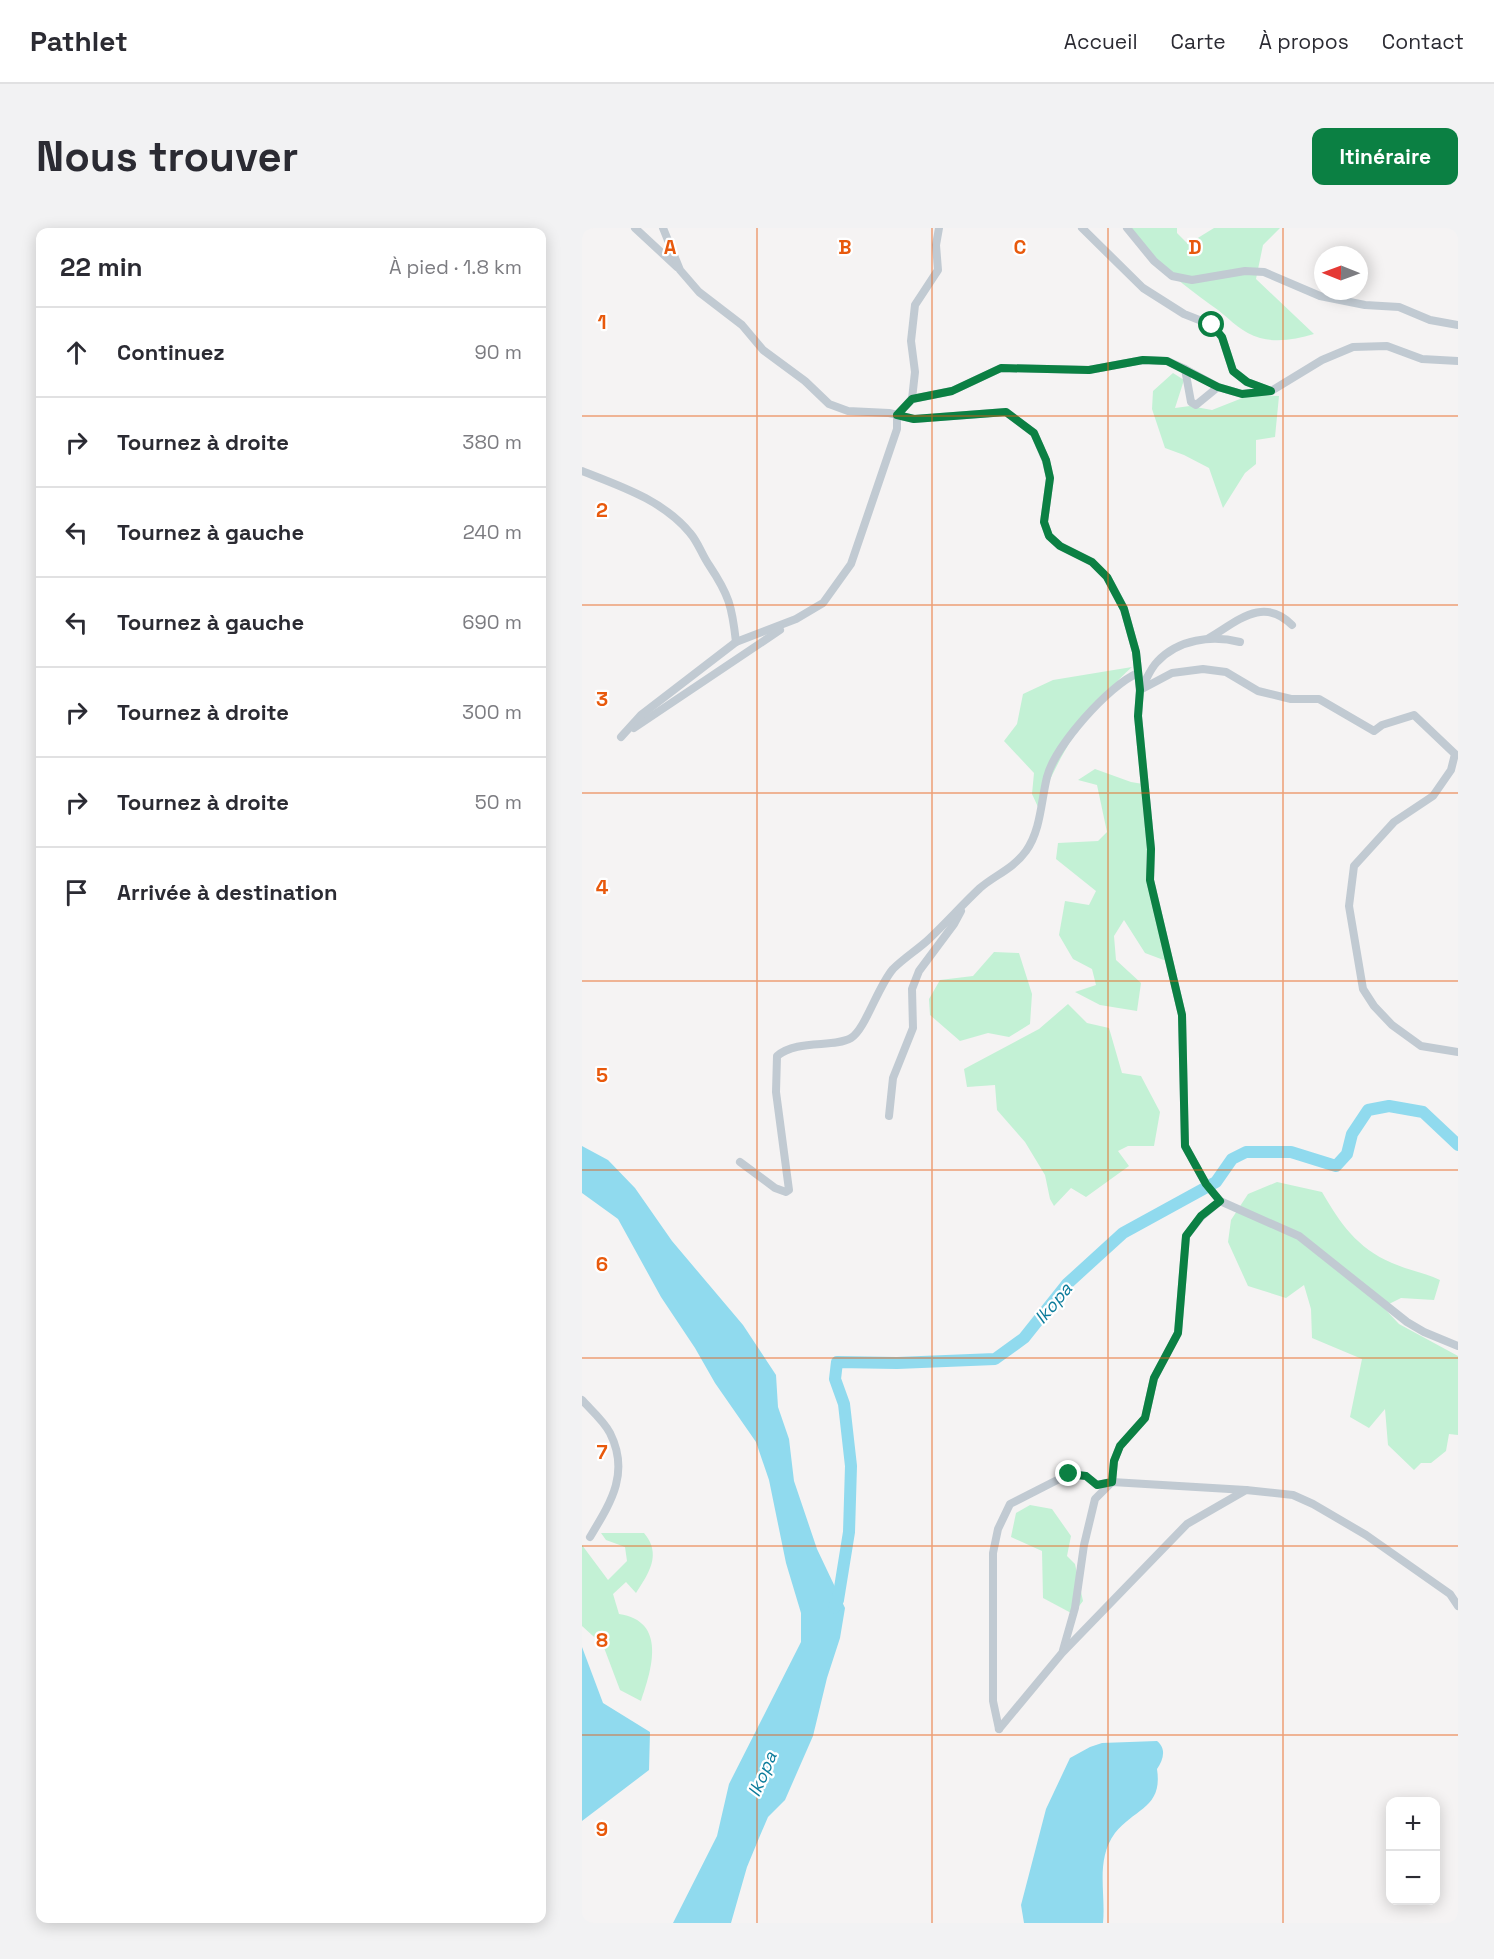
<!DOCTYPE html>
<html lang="fr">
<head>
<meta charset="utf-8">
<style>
  body { margin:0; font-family:"Space Grotesk",sans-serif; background:#f2f2f3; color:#2b2b33 }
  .controls { position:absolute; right:18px; bottom:18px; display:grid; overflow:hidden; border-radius:12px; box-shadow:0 3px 15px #0003 }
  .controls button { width:54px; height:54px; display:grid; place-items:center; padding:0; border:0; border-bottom:2px solid #e1e1e2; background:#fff; color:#2b2b33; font:30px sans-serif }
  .compass { position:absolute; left:732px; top:18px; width:54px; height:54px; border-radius:50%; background:#fff; box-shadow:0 3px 15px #0003; rotate:271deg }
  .stop { position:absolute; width:18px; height:18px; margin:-14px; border:4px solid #0b8043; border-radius:50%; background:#fff }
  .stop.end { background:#0b8043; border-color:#fff; box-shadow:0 2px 6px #0008 }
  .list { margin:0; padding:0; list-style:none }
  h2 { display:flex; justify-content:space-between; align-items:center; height:78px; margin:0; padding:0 24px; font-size:26px }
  h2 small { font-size:20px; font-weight:400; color:#7c7c81 }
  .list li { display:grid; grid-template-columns:39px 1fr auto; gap:18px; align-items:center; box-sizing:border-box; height:90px; padding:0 24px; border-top:2px solid #e1e1e2 }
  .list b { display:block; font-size:22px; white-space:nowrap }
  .list em { font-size:20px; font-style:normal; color:#7c7c81 }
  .icon { flex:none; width:33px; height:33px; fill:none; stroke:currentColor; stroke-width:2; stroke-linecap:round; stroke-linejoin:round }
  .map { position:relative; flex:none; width:876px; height:1695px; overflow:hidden; border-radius:12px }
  header { display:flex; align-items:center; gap:36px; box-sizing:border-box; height:84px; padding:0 30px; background:#fff; border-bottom:2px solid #e1e1e2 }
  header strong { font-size:28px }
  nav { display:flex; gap:33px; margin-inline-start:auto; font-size:21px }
  .intro { display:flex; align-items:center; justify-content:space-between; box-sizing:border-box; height:144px; padding:0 36px }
  h1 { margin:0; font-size:42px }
  .button { padding:15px 27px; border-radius:12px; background:#0b8043; color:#fff; font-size:21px; font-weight:700 }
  main { display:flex; gap:36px; padding:0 36px }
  aside { flex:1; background:#fff; border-radius:12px; box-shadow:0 3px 15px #0003 }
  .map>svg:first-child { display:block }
  .green { fill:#c3f1d5 }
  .water { fill:#90daee }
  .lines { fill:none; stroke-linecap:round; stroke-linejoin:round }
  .river { stroke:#90daee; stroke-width:12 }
  .minor { stroke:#c1cad2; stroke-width:8 }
  .route { stroke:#0b8043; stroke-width:8 }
  .grid { fill:none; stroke:#e8590c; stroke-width:1.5; stroke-opacity:0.55 }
  .labels { text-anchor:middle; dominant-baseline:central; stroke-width:4.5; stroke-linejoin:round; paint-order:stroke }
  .water-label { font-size:18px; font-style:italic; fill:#0c7c9b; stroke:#fff }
  .grid-label { font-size:20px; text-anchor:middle; font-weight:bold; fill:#e8590c; stroke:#fff; stroke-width:4.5; stroke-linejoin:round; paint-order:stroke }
</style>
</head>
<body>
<header>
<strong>Pathlet</strong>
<nav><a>Accueil</a><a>Carte</a><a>À propos</a><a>Contact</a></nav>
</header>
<div class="intro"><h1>Nous trouver</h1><a class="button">Itinéraire</a></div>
<main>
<aside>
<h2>22 min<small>À pied · 1.8 km</small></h2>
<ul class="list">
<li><svg class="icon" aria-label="ahead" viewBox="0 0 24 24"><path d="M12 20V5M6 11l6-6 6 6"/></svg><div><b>Continuez</b></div><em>90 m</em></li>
<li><svg class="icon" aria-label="right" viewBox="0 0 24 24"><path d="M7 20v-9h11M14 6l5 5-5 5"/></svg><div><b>Tournez à droite</b></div><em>380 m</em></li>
<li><svg class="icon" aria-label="left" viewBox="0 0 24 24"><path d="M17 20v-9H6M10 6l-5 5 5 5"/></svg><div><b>Tournez à gauche</b></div><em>240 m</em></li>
<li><svg class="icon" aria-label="left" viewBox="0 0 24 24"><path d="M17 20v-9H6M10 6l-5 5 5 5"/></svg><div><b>Tournez à gauche</b></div><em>690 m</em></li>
<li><svg class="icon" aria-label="right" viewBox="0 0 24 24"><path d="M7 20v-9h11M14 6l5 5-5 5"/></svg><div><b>Tournez à droite</b></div><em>300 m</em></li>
<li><svg class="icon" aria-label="right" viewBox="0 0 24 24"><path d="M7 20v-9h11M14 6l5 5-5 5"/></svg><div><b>Tournez à droite</b></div><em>50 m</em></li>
<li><svg class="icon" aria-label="arrive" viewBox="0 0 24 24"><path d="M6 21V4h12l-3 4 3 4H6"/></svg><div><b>Arrivée à destination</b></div></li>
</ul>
</aside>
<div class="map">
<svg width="876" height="1695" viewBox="0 0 876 1695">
  <rect width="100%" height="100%" fill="#f5f3f3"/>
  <g class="green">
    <path d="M549,0H595V5L606,16L632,0H698L681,17L674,51L732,106C714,111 696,115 678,110C660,105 650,93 636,82C604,59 569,34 549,0Z"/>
    <polygon points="591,145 602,152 593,180 608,178 630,182 668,167 697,168 693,209 674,212 674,236 663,245 641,280 627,240 602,227 583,220 570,181 571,163"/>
    <path d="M550,439C505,480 479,523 456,579L450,566L452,545L422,513L435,496L441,466L471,452Z"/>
    <polygon points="513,541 549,554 561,556 566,606 564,639 587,734 563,725 542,692 532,708 534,732 559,755 555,783 518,777 493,764 514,757 510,741 491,731 477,707 483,673 507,677 514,663 474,631 476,615 516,613 525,604 515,557 496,552"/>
    <polygon points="412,724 437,725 450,766 448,796 427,809 406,805 378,813 348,787 347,771 358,752 391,748"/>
    <polygon points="486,776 505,795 527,800 540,845 559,848 578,884 572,918 546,918 536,923 547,938 504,969 489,960 472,978 468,971 463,947 443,914 415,882 413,857 385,859 382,841 457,801"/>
    <path d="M695,954L740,964C758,995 775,1020 810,1035C826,1042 843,1045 858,1052L852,1072L819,1070L801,1079L817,1096L876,1128V1207L867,1206L864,1223L849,1235H839L832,1242L806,1217L803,1181L787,1200L768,1189L780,1131L730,1110L729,1081L722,1057L704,1070L666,1058L646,1014L649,992L666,966Z"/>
    <polygon points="448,1277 470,1281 489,1308 485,1328 493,1336 501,1373 491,1386 461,1370 460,1323 429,1309 434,1285"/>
    <path d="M19,1305H62C80,1326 67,1345 54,1365L44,1354L31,1366L37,1386C85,1393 70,1441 59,1473L38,1462L21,1417L0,1398V1317L26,1352L45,1333L43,1319L24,1312Z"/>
  </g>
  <g class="water">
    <polygon points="0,918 26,932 53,960 90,1013 161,1097 194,1147 196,1179 207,1211 212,1253 235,1321 263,1380 258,1410 245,1450 231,1508 203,1572 186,1589 177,1610 165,1639 149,1695 91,1695 135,1608 147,1556 219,1414 219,1385 204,1335 187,1252 174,1214 133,1155 113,1120 79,1069 36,991 0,965"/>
    <polygon points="0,1419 21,1475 68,1504 67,1542 0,1593"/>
    <path d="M575,1513C585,1521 581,1532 575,1541C581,1580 553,1580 533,1605C513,1632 524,1665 521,1695H442L439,1677L464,1581L488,1530L508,1519L520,1515Z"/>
  </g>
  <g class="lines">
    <polyline class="river" points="252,1380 256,1372 267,1304 269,1238 262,1176 253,1151 255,1134 315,1135 413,1131 442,1110 485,1056 541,1005 634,954 650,931 664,924 709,924 754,938 765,926 770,906 786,882 807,878 841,884 876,917"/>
    <g class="minor">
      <polyline points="53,0 95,39"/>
      <polyline points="81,0 98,42 117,64 160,97 181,122 223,153 247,176 266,183 307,185 332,191 424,184 452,205 464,233 468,250 462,294 467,308 478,318 510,334 525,349 542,381 554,424 558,462 556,488 569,621 568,652 600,787 603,918 624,956 638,973 717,1008 825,1094 842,1104 876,1118"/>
      <polyline points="500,0 561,60 602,86 630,97 640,109 651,143 665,154 686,162"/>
      <polyline points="545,0 572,33 590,48 610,52 663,43 682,44 738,68 783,77 817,79 848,92 876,97"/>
      <polyline points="603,141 636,159"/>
      <polyline points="330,171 333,144 329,113 333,77 356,42 354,17 357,0"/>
      <path d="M0,243C38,258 81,272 108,305C116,314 120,327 127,337C147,367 150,378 154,414"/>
      <path d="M627,410C656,393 681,368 710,397"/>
      <polyline points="558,462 590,445 621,441 644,444 676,463 709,471 737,471 792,503 800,497 832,487 873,526 869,542 851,568 812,594 772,638 767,678 781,761 792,778 810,797 839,818 876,824"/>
      <path d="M558,462C564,453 568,441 575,434C596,411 630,407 658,414"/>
      <polyline points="52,500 198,402"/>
      <polyline points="39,509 59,487 154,414 214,391 241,375 269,336 315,201 315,187 330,171 370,163 419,140 507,142 561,132 585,133 603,141 609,174 614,177 636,159 660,166 689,163 740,132 771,119 805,118 840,131 876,133"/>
      <polyline points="307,888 311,850 331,800 330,761 337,743 372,696 379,683"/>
      <path d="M158,934L193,960L204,964L207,962L194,864L195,828C215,811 252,820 269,810C283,802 296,758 311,741C322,730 335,722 346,712C364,695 380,677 398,660C413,647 431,641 444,623C459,602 459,573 465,549C473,518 527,457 556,445"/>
      <path d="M0,1172C9,1182 22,1193 28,1205C48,1245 29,1274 8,1309"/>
      <polyline points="481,1422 493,1380 502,1317 513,1271 530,1254 532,1233 538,1218 563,1190 572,1150 596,1105 604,1008 619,989 638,973"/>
      <polyline points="417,1501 480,1425 605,1296 664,1262 711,1267 731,1276 784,1307 868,1366 876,1378"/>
      <polyline points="417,1501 411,1473 411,1325 416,1301 428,1276 487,1246 504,1248 515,1257 530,1254 664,1262"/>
    </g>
  </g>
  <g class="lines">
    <polyline class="route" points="487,1246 504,1248 515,1257 530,1254 532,1233 538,1218 563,1190 572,1150 596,1105 604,1008 619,988 638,973 624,956 603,918 600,787 568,652 569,621 556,488 558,462 554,424 542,381 525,349 510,334 478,318 467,308 462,294 468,250 464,232 452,205 424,184 332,191 315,187 330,171 370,163 419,140 507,142 561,132 585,133 636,159 660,166 689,163 665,154 651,143 640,109 630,97"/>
  </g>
  <path class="grid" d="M175,0V1695M350,0V1695M526,0V1695M701,0V1695M0,188H876M0,377H876M0,565H876M0,753H876M0,942H876M0,1130H876M0,1318H876M0,1507H876"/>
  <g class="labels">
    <g class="water-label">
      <text transform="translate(471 1075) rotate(-50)">Ikopa</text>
      <text transform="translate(180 1546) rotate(-67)">Ikopa</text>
    </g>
  </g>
  <g class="grid-label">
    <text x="88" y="26">A</text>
    <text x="263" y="26">B</text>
    <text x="438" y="26">C</text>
    <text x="613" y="26">D</text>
    <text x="20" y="101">1</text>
    <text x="20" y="289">2</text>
    <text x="20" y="478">3</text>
    <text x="20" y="666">4</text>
    <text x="20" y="854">5</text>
    <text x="20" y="1043">6</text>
    <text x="20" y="1231">7</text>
    <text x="20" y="1419">8</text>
    <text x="20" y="1608">9</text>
  </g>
</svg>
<div class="controls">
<button>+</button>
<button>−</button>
</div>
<svg class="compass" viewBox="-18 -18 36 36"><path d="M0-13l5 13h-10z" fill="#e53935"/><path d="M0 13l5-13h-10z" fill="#7c7c81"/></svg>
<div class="stop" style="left:630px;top:97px"></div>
<div class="stop end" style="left:487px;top:1246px"></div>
</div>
</main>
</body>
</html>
